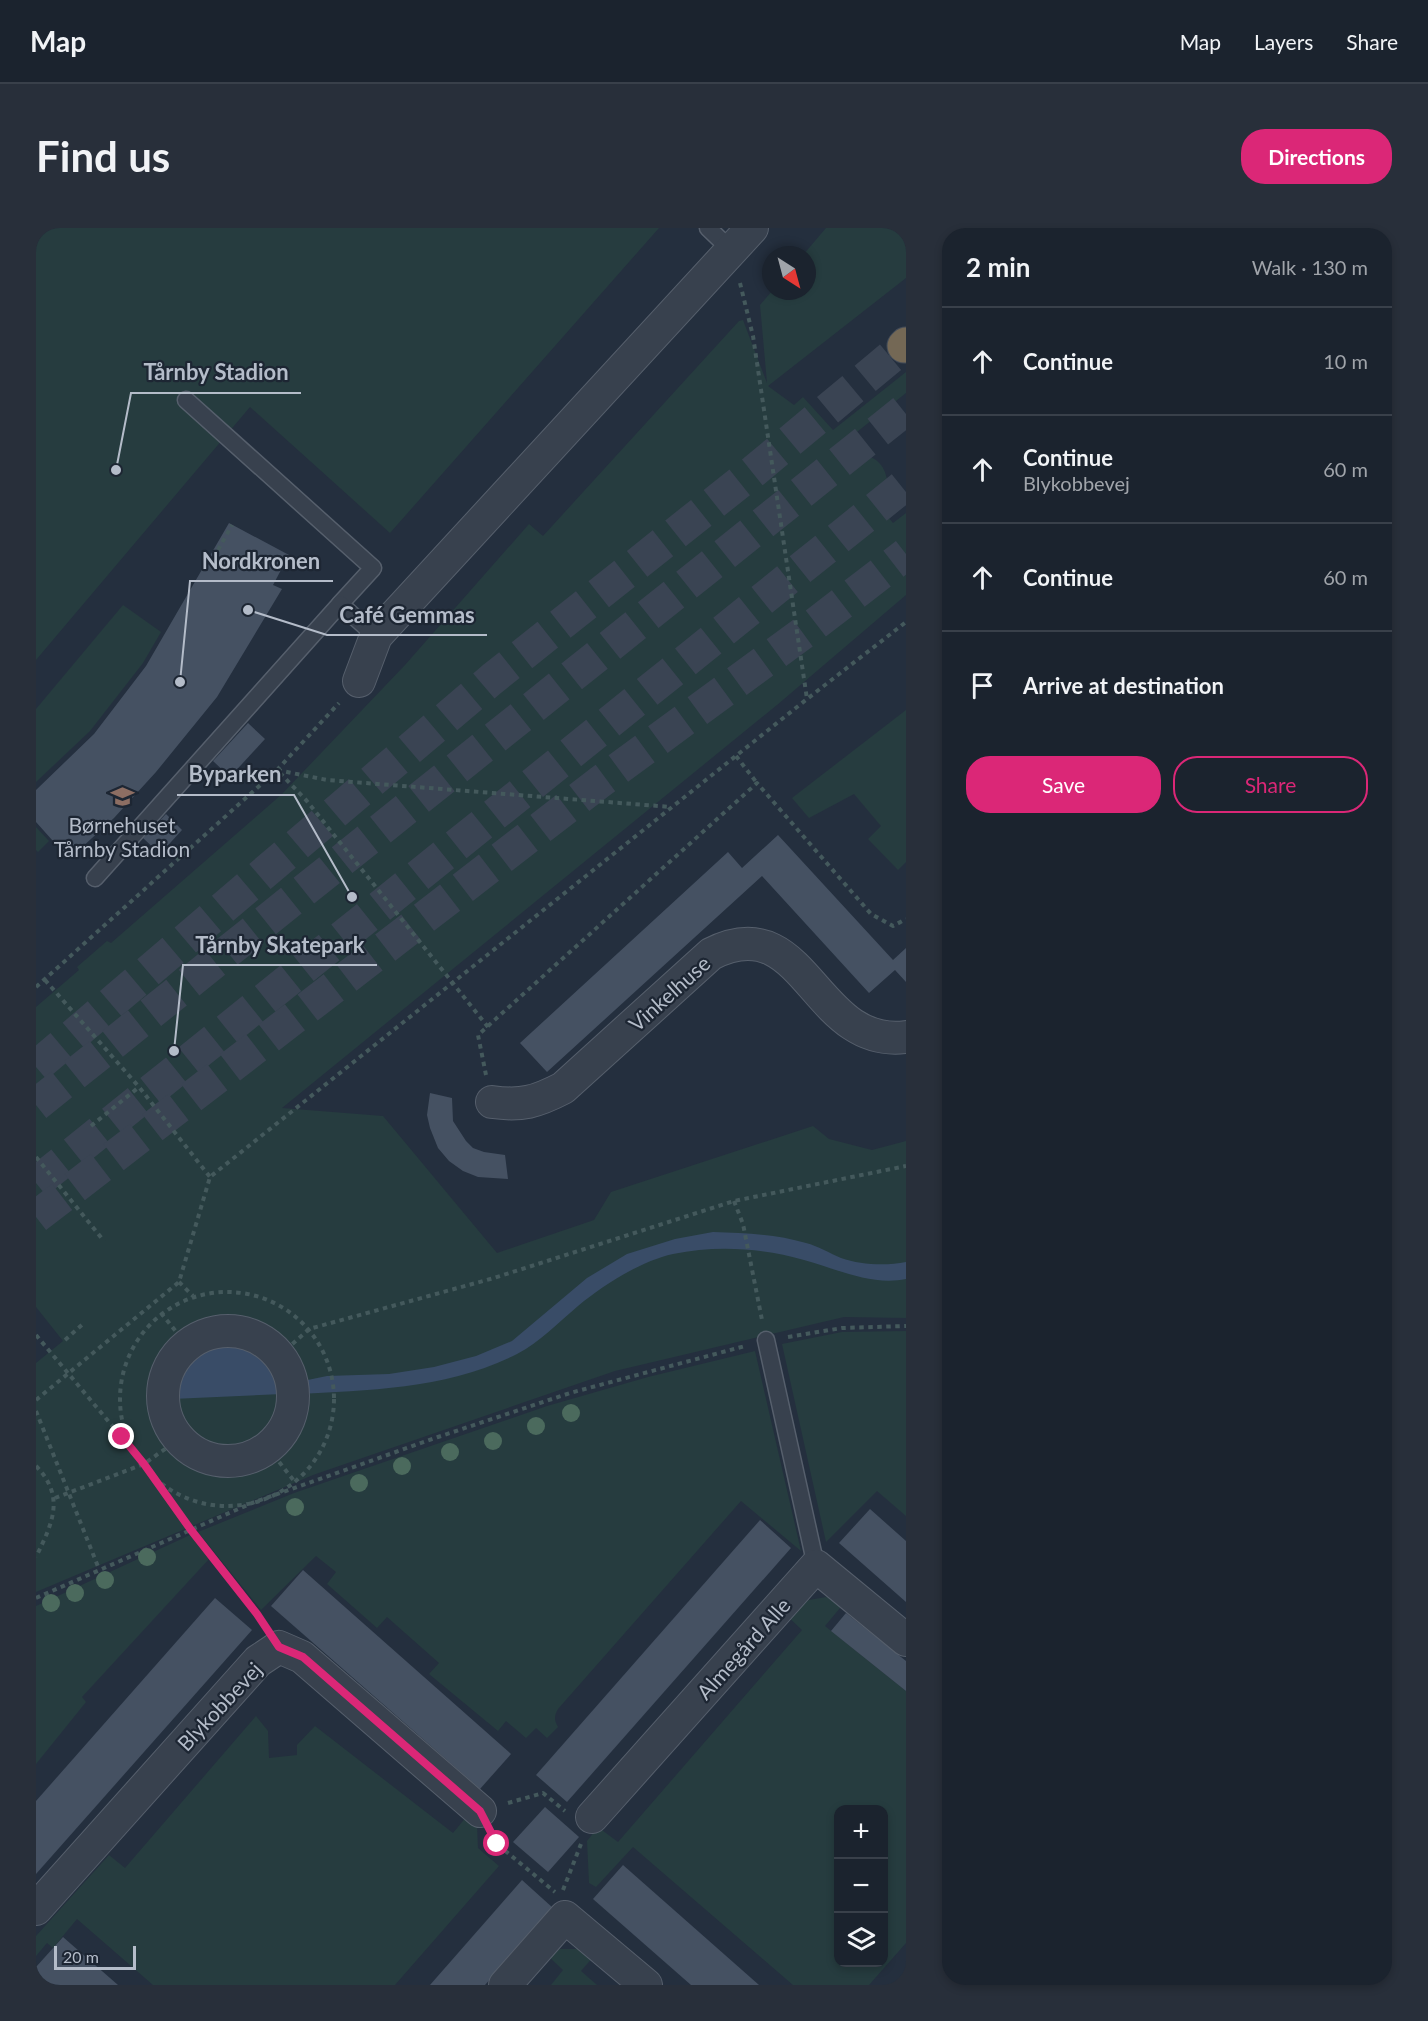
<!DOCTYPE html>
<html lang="en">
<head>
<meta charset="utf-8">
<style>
  body { margin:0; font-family:Lato,sans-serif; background:#282f3a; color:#f1f3f6 }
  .controls { position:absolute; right:18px; bottom:18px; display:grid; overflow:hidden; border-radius:12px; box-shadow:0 3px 9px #0003 }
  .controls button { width:54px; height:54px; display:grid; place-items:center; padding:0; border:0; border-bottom:2px solid #39404a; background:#1b232e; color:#f1f3f6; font:30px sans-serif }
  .compass { position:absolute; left:726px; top:18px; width:54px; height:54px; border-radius:50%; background:#1b232e; box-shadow:0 3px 9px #0003; rotate:144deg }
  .scale { position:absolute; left:18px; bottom:15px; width:82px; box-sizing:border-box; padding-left:6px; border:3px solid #b4bcc9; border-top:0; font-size:16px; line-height:21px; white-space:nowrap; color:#b4bcc9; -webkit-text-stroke:4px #1d2633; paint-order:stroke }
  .stop { position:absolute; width:18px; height:18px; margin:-14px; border:4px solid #db2777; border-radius:50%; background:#fff }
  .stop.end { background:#db2777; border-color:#fff; box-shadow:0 2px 6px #0008 }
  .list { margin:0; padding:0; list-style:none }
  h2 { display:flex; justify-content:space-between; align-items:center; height:78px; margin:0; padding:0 24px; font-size:26px }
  h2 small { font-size:20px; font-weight:400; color:#a0a4aa }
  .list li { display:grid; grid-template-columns:39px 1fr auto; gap:18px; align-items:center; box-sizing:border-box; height:108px; padding:0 24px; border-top:2px solid #39404a }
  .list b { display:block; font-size:22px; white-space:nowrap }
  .list p { margin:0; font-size:20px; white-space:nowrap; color:#a0a4aa }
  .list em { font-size:20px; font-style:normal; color:#a0a4aa }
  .actions { display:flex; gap:12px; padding:18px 24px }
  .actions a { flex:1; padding:14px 0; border:2px solid #db2777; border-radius:24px; text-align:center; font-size:21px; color:#db2777 }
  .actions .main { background:#db2777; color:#fff }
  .icon { flex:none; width:33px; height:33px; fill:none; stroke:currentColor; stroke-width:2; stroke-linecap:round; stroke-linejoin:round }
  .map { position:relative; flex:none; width:870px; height:1757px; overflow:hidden; border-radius:24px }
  header { display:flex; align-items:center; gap:36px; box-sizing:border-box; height:84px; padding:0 30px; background:#1b232e; border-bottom:2px solid #39404a }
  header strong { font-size:28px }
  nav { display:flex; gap:33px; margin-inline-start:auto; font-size:21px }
  .intro { display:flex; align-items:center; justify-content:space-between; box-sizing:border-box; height:144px; padding:0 36px }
  h1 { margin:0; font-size:42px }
  .button { padding:15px 27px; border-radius:24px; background:#db2777; color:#fff; font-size:21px; font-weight:700 }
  main { display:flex; gap:36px; padding:0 36px }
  aside { flex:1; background:#1b232e; border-radius:24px; box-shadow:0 3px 9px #0003 }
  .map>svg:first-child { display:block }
  .green { fill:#263c3f; fill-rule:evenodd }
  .water { fill:#394c67 }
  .building { fill:#455162 }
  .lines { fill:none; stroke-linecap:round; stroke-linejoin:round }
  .highway-tunnel { stroke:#3a4453; stroke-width:33; stroke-dasharray:33 16; stroke-linecap:butt }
  .lane-casing { stroke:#565f6c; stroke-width:19 }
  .street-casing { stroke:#565f6c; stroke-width:34 }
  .highway-casing { stroke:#434c59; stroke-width:35 }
  .path { stroke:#44595c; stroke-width:4; stroke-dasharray:4.5 4.5; stroke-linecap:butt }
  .lane { stroke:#38414e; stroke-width:16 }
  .street { stroke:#38414e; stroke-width:32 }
  .highway { stroke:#746855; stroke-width:33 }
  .tree { fill:#4b6a5d }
  .route { stroke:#db2777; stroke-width:8 }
  .labels { text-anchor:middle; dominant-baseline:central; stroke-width:4.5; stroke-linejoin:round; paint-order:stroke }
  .poi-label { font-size:21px; fill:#b4bcc9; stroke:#1d2633 }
  .street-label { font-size:21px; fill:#b4bcc9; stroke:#1d2633 }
  .leader { fill:none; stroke:#b4bcc9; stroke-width:2 }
  .callout-dot { fill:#b4bcc9; stroke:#1d2633; stroke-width:2 }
  .callout-label { font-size:22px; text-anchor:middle; font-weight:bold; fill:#b4bcc9; stroke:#1d2633; stroke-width:4.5; stroke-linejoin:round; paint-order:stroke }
</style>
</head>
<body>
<header>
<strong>Map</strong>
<nav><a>Map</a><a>Layers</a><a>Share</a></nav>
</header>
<div class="intro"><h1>Find us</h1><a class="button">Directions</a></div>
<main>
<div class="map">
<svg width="870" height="1757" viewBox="0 0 870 1757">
  <rect width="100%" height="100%" fill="#242f3e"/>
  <g class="green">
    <polygon points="0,0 623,0 354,305 214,179 0,432"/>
    <path d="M790,0H870V50L732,158L758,177L767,169L797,202L870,144V165L797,223L808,236C814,232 822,227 830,228C854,232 856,265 847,283L857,295L870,285V367L741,477L246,880L347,888L461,1025L558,992L575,964L777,898L793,911L836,922L870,913V1090L808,1089L579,1143L277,1247L0,1364V1135L27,1113L0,1079V779L43,742L41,739L71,713L75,715L246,566L369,437L493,296L507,308L703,93L707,92L731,155L724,77L736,63H771V27H767Z"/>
    <polygon points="87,377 125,404 107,435 54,503 0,554 0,481"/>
    <polygon points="870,482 870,634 862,642 832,611 845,598 818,566 773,590 756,570"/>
    <polygon points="0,599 13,613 2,624 0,622"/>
    <polygon points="870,1103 870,1288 841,1263 790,1314 746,1116 806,1104"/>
    <path d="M719,1123L765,1323L705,1273L522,1481C518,1488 518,1492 522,1499L511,1510L500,1500L490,1510L470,1493L462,1503L393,1446L403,1435L351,1389L341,1400L291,1356L300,1344L280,1328L225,1382L162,1304L258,1265L511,1178L612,1149Z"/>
    <polygon points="154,1307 173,1331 46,1469 50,1474 0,1536 0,1378"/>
    <path d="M790,1369L809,1374L789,1398L870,1463V1715L833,1757H757L597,1619L560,1659L553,1655L551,1613L562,1599L582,1614L766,1402L749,1386L773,1372ZM802,1582H848V1734H802Z"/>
    <polygon points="220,1488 232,1503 233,1530 261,1527 261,1517 279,1498 417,1605 431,1588 441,1596 442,1620 463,1638 359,1757 117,1757 41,1691 17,1720 11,1715 0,1728 0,1708 73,1627 89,1640"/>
    <polygon points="524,1721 546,1721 558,1728 545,1743 561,1757 515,1757 527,1742 510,1726"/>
  </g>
  <g class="water">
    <path d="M677,1004C709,1005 740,1006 770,1015C782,1018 793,1025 805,1030C825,1037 850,1038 870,1034V1051C835,1058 801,1041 768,1032C725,1020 681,1017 637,1026C605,1033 567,1057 542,1078C523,1094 504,1114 481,1126C412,1161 335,1162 259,1166L257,1155L291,1148L353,1146L398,1139L440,1128L476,1113L551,1050L591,1026L639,1011Z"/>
    <path d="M192,1114C221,1120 241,1134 246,1166L136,1171C135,1148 149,1123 173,1116C179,1115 185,1115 192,1114Z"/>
  </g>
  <g class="building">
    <polygon points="193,295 253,327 237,357 246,361 181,469 120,544 78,590 33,631 0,594 0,562 58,506 110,438"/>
    <polygon points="212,495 229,511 194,549 177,533"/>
    <polygon points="130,586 146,602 124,626 107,610"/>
    <polygon points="742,607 857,732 870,720 870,754 859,742 833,765 726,648 511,844 484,815 692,624 706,640"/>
    <polygon points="394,865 416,870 417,893 430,913 437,920 448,924 469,927 472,951 442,949 427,943 413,933 402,920 394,900 391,887"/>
    <polygon points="834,1281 870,1313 870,1374 803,1315"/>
    <polygon points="724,1292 755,1320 531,1574 500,1547"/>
    <polygon points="267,1342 475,1526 444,1561 235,1378"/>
    <polygon points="179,1370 216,1402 0,1646 0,1573"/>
    <polygon points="810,1385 870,1433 870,1463 795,1403"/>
    <polygon points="509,1579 543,1609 512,1644 477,1614"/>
    <polygon points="587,1637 723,1757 655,1757 557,1671"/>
    <polygon points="486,1652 517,1680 449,1757 394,1757"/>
    <polygon points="27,1709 82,1757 12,1757 0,1747 0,1739"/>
  </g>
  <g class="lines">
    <g class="highway-tunnel">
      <polyline points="0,839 456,451 718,243 868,118"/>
      <polyline points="0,877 870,181"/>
      <polyline points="0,955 870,256"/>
      <polyline points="0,989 564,554 774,400 870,326"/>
    </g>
    <defs>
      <g id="lane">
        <polyline points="672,0 695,22"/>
        <polyline points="150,172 337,340 304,376"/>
        <polyline points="59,650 304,376 340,408"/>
        <polyline points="730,1112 780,1338"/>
      </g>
      <g id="street">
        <polyline points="323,453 340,408 716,0"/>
        <path d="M456,874C486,878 500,874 527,860L675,726C771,677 776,821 870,809"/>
        <circle cx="192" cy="1168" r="65"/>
        <polyline points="556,1589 780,1338 870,1412"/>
        <polyline points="0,1681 222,1433 243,1419 266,1429 444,1583"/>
        <polyline points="469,1757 529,1689 610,1757"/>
      </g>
      <polyline id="highway" points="868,118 870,116"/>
    </defs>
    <use href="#lane" class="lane-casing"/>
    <use href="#street" class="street-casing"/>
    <use href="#highway" class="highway-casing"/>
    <g class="path">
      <polyline points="704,55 717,108 771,471"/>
      <polyline points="182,322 196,297"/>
      <polyline points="700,528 721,555"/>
      <polyline points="9,752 103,859 174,949"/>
      <polyline points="0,759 241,542 303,475"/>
      <polyline points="452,799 270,572 241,542 291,552 635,579"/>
      <polyline points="450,847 442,807 721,555 835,686 857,698 870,691"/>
      <polyline points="55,898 103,859"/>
      <polyline points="0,929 68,1013"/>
      <polyline points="698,973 707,996 726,1092"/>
      <polyline points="143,1054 157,1068"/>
      <circle cx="191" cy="1171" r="107"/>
      <polyline points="125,1085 151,1117"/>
      <polyline points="0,1107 94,1219"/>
      <polyline points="752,1109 806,1100 870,1098"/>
      <polyline points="29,1112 48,1095"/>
      <polyline points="243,1128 273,1101 458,1050 698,973 870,938"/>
      <polyline points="0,1172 143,1054 174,949 771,471 870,394"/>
      <polyline points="0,1183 63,1341"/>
      <polyline points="232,1220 259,1254"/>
      <path d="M0,1238C30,1269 16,1296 0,1329"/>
      <polyline points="122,1255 155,1302 227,1396"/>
      <polyline points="19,1270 108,1236 143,1211"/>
      <polyline points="0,1370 216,1275 402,1209 534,1165 709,1118"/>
      <polyline points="472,1575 507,1565 529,1583"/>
      <polyline points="458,1609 461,1616 519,1664"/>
      <polyline points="527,1662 545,1616"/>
    </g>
    <use href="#lane" class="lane"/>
    <use href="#street" class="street"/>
    <use href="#highway" class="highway"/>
  </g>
  <g class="tree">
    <circle cx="535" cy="1185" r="9"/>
    <circle cx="500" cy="1198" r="9"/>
    <circle cx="457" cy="1213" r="9"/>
    <circle cx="414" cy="1224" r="9"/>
    <circle cx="366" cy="1238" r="9"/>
    <circle cx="323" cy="1255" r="9"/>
    <circle cx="259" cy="1279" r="9"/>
    <circle cx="111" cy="1329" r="9"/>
    <circle cx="69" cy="1352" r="9"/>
    <circle cx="39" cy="1365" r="9"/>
    <circle cx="15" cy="1375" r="9"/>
  </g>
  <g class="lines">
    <polyline class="route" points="86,1209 108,1236 155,1302 221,1386 243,1419 267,1429 444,1583 461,1616"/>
  </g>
  <defs>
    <symbol id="school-bare" viewBox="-9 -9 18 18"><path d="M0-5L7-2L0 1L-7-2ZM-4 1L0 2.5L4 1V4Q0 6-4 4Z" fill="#8d6e63" stroke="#1d2633" stroke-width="2.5" paint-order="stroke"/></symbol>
  </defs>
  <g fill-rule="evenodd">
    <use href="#school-bare" x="70" y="552" width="33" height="33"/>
  </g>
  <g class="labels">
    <g class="poi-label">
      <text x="86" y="596">Børnehuset<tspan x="86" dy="24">Tårnby Stadion</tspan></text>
    </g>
    <g class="street-label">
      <text transform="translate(633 765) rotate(-42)">Vinkelhuse</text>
      <text transform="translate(707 1420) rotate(-48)">Almegård Alle</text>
      <text transform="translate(183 1478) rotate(-47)">Blykobbevej</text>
    </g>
  </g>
  <path class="leader" d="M80 242L95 165H265M144 454L154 353H297M212 382L291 407H451M316 669L258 567H141M138 823L147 737H341"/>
  <g class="callout-dot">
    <circle cx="80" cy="242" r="6"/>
    <circle cx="144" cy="454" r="6"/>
    <circle cx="212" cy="382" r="6"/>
    <circle cx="316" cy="669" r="6"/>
    <circle cx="138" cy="823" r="6"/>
  </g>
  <g class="callout-label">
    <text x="180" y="152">Tårnby Stadion</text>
    <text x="225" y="341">Nordkronen</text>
    <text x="371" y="395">Café Gemmas</text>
    <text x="199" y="554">Byparken</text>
    <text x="244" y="725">Tårnby Skatepark</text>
  </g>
</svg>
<div class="controls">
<button>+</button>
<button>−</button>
<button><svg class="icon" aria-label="layers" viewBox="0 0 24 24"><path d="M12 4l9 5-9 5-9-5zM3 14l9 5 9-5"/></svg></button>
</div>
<svg class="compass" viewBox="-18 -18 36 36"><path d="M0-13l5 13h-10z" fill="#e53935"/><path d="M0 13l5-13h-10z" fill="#a0a4aa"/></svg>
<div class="scale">20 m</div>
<div class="stop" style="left:461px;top:1616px"></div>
<div class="stop end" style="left:86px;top:1209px"></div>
</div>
<aside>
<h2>2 min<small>Walk · 130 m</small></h2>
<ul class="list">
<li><svg class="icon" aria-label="ahead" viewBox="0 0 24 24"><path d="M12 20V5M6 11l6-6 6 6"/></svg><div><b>Continue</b></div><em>10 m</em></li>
<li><svg class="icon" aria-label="ahead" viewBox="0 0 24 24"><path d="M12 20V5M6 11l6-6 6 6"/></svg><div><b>Continue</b><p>Blykobbevej</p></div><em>60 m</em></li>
<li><svg class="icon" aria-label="ahead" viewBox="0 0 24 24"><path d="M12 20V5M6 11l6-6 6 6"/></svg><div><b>Continue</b></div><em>60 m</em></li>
<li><svg class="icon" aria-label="arrive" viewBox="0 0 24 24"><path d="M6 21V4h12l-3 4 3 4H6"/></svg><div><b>Arrive at destination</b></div></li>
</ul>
<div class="actions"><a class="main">Save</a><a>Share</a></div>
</aside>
</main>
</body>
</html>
